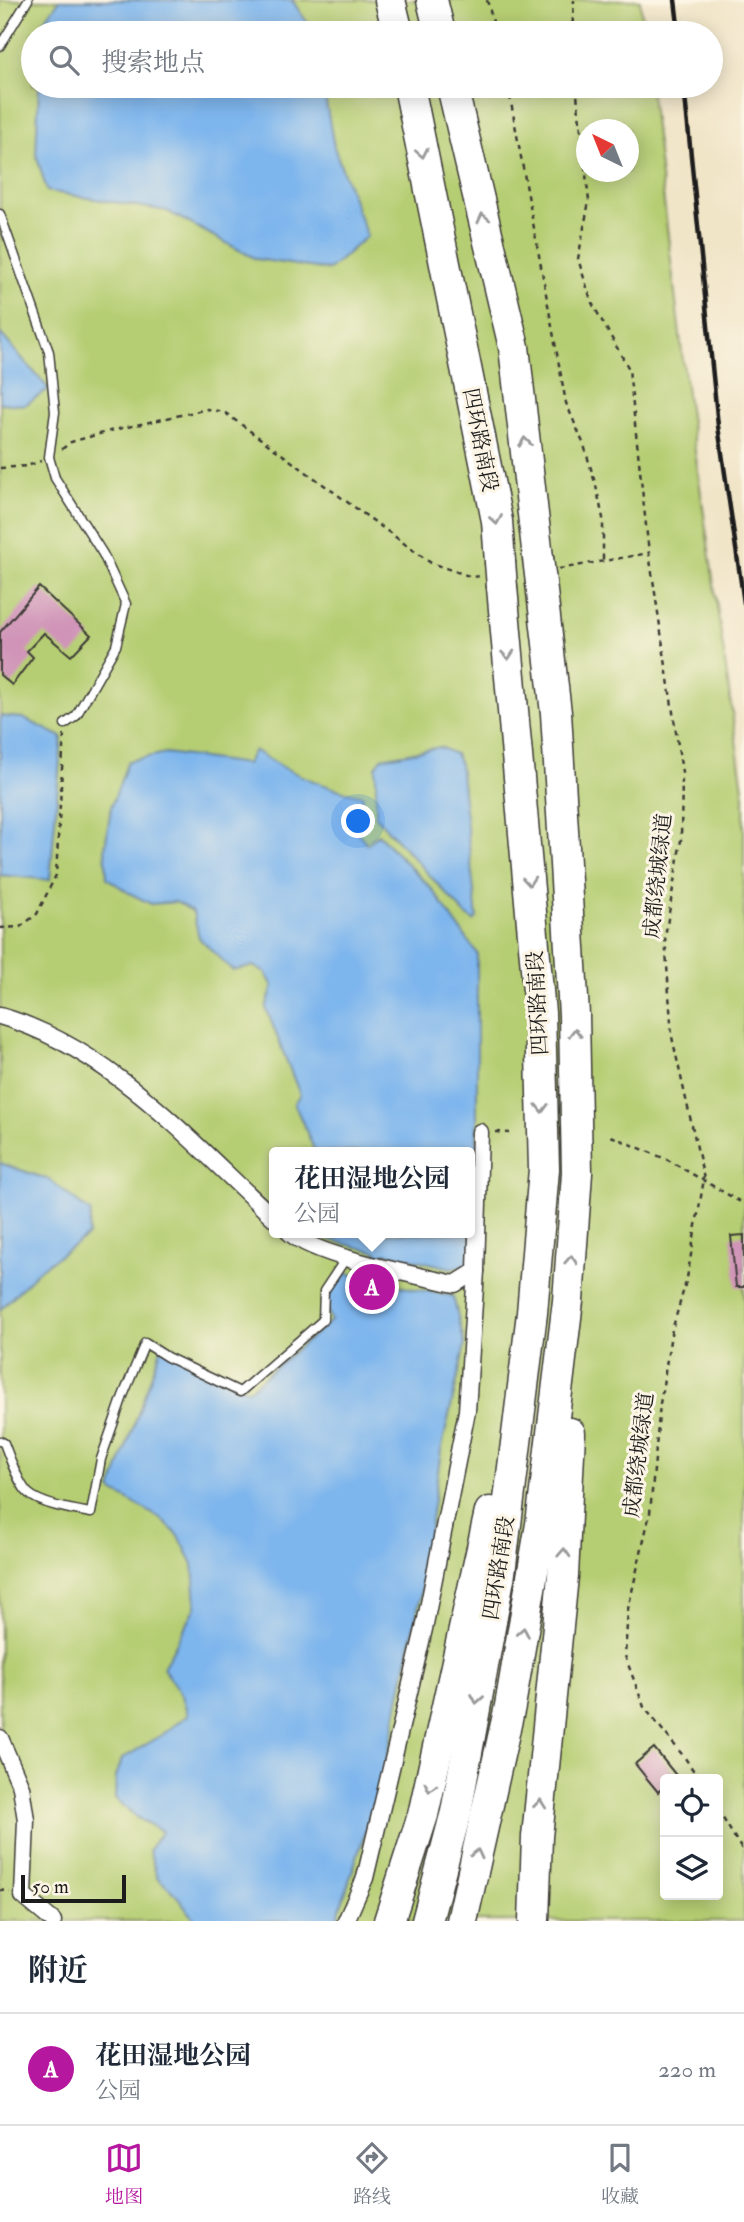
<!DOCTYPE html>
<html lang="zh">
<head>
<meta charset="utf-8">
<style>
  body { margin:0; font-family:"IM FELL Double Pica","Noto Serif SC",serif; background:#f6f6f7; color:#1f2937 }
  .controls { position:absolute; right:21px; bottom:21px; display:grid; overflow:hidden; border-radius:7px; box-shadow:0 4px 18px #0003 }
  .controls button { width:63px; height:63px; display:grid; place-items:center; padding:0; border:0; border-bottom:2px solid #e0e1e3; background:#fff; color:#1f2937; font:35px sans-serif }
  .compass { position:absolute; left:576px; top:119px; width:63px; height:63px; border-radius:50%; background:#fff; box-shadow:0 4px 18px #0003; rotate:317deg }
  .scale { position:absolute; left:21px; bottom:18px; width:105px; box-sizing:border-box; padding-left:7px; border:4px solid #1c1c1c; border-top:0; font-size:19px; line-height:24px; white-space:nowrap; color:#1c1c1c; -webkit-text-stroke:5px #fcf5e5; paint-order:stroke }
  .you { position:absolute; left:359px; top:822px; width:24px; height:24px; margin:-18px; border:5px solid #fff; border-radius:50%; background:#1a73e8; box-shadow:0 0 0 10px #1a73e833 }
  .badge { display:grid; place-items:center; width:46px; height:46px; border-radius:50%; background:#b5179e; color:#fff; font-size:23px; font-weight:700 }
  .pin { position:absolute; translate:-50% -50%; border:4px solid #fff; box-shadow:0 2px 7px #0006 }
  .popup { position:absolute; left:269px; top:1147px; width:206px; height:91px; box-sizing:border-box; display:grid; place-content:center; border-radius:7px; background:#fff; filter:drop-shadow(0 2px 5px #0005); font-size:23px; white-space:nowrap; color:#747a83 }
  .popup b { font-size:26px; color:#1f2937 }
  .popup::after { content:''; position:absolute; left:50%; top:100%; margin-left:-14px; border:14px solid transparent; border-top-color:#fff }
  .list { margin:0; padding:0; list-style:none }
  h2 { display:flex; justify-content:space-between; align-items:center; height:91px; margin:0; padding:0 28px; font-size:30px }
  h2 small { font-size:23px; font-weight:400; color:#747a83 }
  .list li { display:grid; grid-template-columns:46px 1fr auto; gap:21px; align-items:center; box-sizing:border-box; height:112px; padding:0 28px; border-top:2px solid #e0e1e3 }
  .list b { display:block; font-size:26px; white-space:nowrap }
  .list p { margin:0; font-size:23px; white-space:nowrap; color:#747a83 }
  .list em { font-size:23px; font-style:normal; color:#747a83 }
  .icon { flex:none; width:38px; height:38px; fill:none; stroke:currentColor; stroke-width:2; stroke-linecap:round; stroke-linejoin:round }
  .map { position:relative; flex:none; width:744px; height:1921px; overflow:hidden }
  .search { position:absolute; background:#fff; box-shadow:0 4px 18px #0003; left:21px; right:21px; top:21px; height:77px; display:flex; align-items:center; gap:18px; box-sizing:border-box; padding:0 24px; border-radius:38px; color:#747a83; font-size:26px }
  .sheet { height:203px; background:#fff }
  nav { display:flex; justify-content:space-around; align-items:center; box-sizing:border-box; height:98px; border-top:2px solid #e0e1e3; background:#fff; font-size:19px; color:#747a83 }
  nav a { display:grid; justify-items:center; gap:4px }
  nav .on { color:#b5179e }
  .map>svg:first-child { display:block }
  .green { fill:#b6ce73; stroke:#697548; stroke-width:2; fill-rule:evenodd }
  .water { fill:#7db5ed; stroke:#4c6884; stroke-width:2 }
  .building { fill:#d094b8 }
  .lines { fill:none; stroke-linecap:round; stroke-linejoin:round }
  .lane-casing { stroke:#3c3a36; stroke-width:11 }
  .street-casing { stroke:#3c3a36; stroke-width:19 }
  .highway-casing { stroke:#3c3a36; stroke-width:33 }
  .path { stroke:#3c3a36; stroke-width:2.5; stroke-dasharray:5 5; stroke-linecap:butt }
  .lane { stroke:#fff; stroke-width:8 }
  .street { stroke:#fff; stroke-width:16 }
  .highway { stroke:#fff; stroke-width:30 }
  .rail { stroke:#1c1c1c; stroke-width:4.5 }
  .highway-bridge-casing { stroke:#3c3a36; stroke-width:33; stroke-linecap:butt }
  .highway-bridge { stroke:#fff; stroke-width:30 }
  .oneway { stroke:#999 }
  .labels { text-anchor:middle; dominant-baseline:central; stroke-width:6; stroke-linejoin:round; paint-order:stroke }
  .street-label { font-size:21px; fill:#1c1c1c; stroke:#fcf5e5 }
</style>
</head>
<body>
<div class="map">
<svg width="744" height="1921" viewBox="0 0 744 1921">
  <rect width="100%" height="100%" fill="#fcf5e5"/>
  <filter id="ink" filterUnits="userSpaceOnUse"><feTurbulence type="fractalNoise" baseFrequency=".0143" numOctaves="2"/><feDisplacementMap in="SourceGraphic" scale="14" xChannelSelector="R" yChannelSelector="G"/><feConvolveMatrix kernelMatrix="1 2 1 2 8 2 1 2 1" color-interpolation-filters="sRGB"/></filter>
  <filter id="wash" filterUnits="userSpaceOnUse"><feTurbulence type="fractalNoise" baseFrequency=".00686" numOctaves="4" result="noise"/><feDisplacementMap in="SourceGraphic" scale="28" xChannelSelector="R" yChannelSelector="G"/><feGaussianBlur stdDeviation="1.57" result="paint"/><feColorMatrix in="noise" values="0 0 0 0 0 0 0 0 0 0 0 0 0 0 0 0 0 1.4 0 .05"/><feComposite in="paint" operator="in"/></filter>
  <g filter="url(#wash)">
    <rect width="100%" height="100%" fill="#f1e5c8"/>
    <path class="green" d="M0,0H640L644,33H33V86H650L688,402L744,796V1921H0ZM586,130H628V172H586ZM274,1152H470V1233H274ZM665,1779H718V1895H665Z"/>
    <g class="water">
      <polygon points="60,0 292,0 314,33 42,33 42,23"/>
      <polygon points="39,86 323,86 334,147 367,236 329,270 256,259 167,211 47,191 36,154"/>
      <polygon points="0,333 49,389 25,405 0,403"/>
      <polygon points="0,716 23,718 62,737 50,880 0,875"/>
      <polygon points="440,747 455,754 460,764 477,918 474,921 465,914 376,817 376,767 382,758"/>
      <path d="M254,750C288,773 323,787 363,796L355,829L367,844L378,834L431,888L477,953V1252L464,1265L451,1268L386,1253L381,1283L453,1296L465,1345L441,1451L420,1598L383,1778L336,1921H196L177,1896L157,1877L149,1850L162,1831L137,1818L115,1798L116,1777L122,1759L162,1735L188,1715L182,1696L163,1668L196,1607L193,1564L179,1536L160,1518L111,1490L162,1346L248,1390L331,1321L324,1300L347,1273L370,1280L377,1252L319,1237L315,1233H470V1152H313L314,1149L294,1103L300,1095L266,1008L273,986L265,972L253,966L233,971L199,938L193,912L176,902L151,904L129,893L107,878L105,848L111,807L128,761L166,753L246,764Z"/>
      <polygon points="0,1163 50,1180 91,1213 88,1236 41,1268 0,1310"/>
    </g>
    <g id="blocks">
      <g class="building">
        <polygon points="39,587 91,635 71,656 44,633 27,651 33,657 12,685 0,675 0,632"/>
        <polygon points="744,1235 744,1287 736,1287 731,1236"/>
        <polygon points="654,1748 679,1779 665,1779 665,1786 658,1792 635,1764"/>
      </g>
    </g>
  </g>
  <g filter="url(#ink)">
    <use href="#blocks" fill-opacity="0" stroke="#3c3a36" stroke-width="2"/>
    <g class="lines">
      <defs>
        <g id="lane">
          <polyline points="0,46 28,0"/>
          <polyline points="0,214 49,352 55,412 49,457 55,478 103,554 126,604 116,646 76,716 65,724"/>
          <path d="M0,1441L4,1443C9,1456 18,1483 28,1493C41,1505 74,1510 91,1513L101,1459L123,1396L145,1343L167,1357L240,1392L323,1320L324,1291L346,1258"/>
        </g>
        <g id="street">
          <path d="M0,1016C111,1048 191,1143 274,1218"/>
          <path d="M290,1233C317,1257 416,1275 455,1284L476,1271L480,1132"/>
          <polyline points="0,1738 21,1787 26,1820 23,1896 53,1921"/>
          <polyline points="346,1921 365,1878 424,1629 467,1411 476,1271"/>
        </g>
        <g id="highway">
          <polyline points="390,0 398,33"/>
          <polyline points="432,0 440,33"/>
          <polyline points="409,86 497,521 500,562"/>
          <polyline points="452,86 514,347 538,558"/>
          <polyline points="389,1921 423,1815 490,1512"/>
          <polyline points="427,1921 456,1812 500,1573 532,1313 544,1169 540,1013 502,587"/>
          <polyline points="462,1921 510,1706 541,1524 568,1301 577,1173 574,1015 556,713 541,583"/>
          <polyline points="534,1921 537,1837 563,1576 570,1433"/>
        </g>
      </defs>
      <use href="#lane" class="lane-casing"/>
      <use href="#street" class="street-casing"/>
      <use href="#highway" class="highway-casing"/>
      <g class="path">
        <polyline points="487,0 496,33"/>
        <polyline points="572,33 574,0"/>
        <polyline points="508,86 566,403 584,445 596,486 603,518 603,561"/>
        <polyline points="576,86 589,201 578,259 592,303 629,369 649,553 682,772 681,840 665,937 672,1037 704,1179 687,1278 671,1334 660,1404 650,1513 628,1609 625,1656 644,1707 685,1758 699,1779"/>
        <polyline points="62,449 71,442 110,431 207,409 224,412 431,563 472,577 480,576"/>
        <polyline points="0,468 27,466 41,461"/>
        <polyline points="559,569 649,553"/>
        <polyline points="0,928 20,927 37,914 56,875 64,734"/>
        <polyline points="496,1132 510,1133"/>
        <polyline points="611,1136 668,1160 744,1204"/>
        <polyline points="718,1810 744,1853"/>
        <polyline points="0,1890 10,1892"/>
      </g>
      <use href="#lane" class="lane"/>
      <use href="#street" class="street"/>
      <use href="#highway" class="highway"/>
      <g class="rail">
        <polyline points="675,0 679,33"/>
        <polyline points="684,86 718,426 744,603"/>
      </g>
      <defs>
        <g id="highway-bridge">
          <polyline points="538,558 541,583"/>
          <polyline points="500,562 502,587"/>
        </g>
      </defs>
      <use href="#highway-bridge" class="highway-bridge-casing"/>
      <use href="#highway-bridge" class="highway-bridge"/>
    </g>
    <defs><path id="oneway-chevron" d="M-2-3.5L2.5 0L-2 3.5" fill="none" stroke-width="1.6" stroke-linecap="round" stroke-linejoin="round" transform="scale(1.75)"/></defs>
    <g class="oneway">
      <use href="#oneway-chevron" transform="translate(422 153) rotate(79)"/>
      <use href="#oneway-chevron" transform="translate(483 218) rotate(-103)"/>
      <use href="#oneway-chevron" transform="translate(525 442) rotate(-97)"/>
      <use href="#oneway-chevron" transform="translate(496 520) rotate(81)"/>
      <use href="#oneway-chevron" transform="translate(508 655) rotate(85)"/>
      <use href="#oneway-chevron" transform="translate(529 881) rotate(85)"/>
      <use href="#oneway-chevron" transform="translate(575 1033) rotate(-91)"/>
      <use href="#oneway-chevron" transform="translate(542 1108) rotate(89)"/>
      <use href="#oneway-chevron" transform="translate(571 1260) rotate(-86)"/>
      <use href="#oneway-chevron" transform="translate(564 1553) rotate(-87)"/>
      <use href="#oneway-chevron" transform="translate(523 1632) rotate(-80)"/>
      <use href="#oneway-chevron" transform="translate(477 1699) rotate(100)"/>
      <use href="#oneway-chevron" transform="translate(430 1787) rotate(103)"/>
      <use href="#oneway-chevron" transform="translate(540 1804) rotate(-84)"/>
      <use href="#oneway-chevron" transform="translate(477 1854) rotate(-77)"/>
    </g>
  </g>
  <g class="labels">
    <g class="street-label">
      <text transform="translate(480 440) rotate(79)">四环路南段</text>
      <text transform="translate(658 876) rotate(-84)">成都绕城绿道</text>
      <text transform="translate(538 1003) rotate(-93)">四环路南段</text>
      <text transform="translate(639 1455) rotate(-83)">成都绕城绿道</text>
      <text transform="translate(499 1568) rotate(-81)">四环路南段</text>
    </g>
  </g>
</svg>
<div class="controls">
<button><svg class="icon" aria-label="locate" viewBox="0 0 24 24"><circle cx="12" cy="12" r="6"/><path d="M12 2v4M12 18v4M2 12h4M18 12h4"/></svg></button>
<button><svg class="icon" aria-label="layers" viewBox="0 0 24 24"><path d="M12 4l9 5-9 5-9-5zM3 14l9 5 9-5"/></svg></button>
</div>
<svg class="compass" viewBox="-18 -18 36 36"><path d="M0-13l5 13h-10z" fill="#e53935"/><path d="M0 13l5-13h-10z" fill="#747a83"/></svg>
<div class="scale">50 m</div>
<div class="you"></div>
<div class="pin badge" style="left:372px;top:1287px">A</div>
<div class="popup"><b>花田湿地公园</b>公园</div>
<div class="search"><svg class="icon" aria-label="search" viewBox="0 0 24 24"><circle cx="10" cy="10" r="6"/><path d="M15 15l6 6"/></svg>搜索地点</div>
</div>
<section class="sheet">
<h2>附近<small></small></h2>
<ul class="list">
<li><span class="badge">A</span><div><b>花田湿地公园</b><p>公园</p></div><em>220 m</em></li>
</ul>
</section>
<nav>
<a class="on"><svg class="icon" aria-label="map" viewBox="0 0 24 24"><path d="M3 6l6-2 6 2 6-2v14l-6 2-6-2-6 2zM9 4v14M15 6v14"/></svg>地图</a>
<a><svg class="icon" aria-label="directions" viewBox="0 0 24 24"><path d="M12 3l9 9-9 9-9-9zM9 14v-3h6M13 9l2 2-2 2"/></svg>路线</a>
<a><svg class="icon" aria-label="saved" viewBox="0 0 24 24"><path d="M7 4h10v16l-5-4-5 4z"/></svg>收藏</a>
</nav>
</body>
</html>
